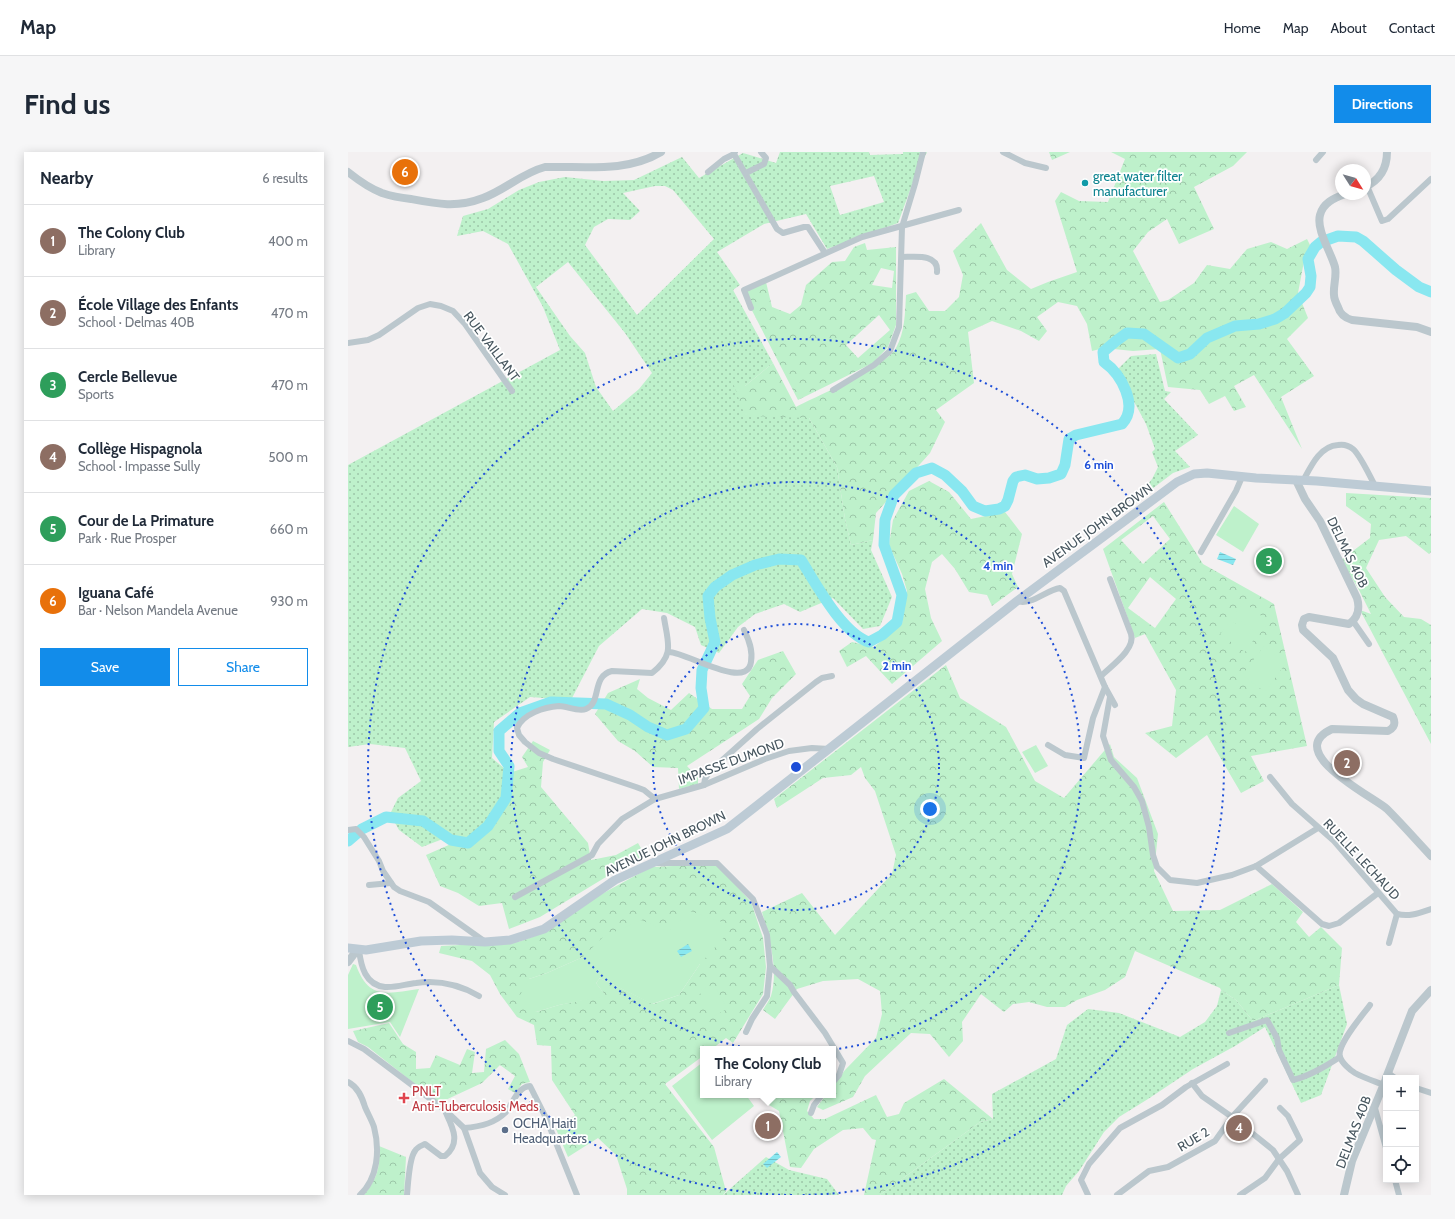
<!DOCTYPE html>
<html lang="en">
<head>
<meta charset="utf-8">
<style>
  body { margin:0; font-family:Cabin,sans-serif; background:#f6f6f7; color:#1f2937 }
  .controls { position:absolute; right:12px; bottom:12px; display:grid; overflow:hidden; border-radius:0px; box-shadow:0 2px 10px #0003 }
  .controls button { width:36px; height:36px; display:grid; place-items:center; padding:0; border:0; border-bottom:1px solid #e0e1e3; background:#fff; color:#1f2937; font:20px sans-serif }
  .compass { position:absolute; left:987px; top:12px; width:36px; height:36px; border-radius:50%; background:#fff; box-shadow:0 2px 10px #0003; rotate:127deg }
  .you { position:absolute; left:582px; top:657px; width:14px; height:14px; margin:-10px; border:3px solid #fff; border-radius:50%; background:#1a73e8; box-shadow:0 0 0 6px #1a73e833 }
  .badge { display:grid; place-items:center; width:26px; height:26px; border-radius:50%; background:#128cea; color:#fff; font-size:13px; font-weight:700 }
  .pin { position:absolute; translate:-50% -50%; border:2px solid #fff; box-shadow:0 1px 4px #0006 }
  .popup { position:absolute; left:352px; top:894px; width:136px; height:52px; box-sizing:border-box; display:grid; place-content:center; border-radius:0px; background:#fff; filter:drop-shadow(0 1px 3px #0005); font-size:13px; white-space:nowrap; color:#747a83 }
  .popup b { font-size:15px; color:#1f2937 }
  .popup::after { content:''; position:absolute; left:50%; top:100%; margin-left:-8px; border:8px solid transparent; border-top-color:#fff }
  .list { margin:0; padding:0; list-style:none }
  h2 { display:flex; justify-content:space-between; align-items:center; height:52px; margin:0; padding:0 16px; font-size:17px }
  h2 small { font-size:13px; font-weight:400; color:#747a83 }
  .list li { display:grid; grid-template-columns:26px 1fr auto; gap:12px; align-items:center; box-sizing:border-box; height:72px; padding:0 16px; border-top:1px solid #e0e1e3 }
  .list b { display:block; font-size:15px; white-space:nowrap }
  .list p { margin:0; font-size:13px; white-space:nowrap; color:#747a83 }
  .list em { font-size:13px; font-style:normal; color:#747a83 }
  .actions { display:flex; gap:8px; padding:12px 16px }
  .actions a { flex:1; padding:9px 0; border:1px solid #128cea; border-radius:0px; text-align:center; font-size:14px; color:#128cea }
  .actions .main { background:#128cea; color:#fff }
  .icon { flex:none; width:22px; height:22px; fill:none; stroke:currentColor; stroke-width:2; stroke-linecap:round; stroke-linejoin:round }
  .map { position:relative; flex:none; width:1083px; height:1043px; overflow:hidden; border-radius:0px }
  header { display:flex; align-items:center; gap:24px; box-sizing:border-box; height:56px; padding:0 20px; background:#fff; border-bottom:1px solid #e0e1e3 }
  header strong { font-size:19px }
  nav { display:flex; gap:22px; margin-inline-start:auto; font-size:14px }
  .intro { display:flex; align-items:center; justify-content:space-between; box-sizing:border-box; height:96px; padding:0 24px }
  h1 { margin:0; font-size:28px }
  .button { padding:10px 18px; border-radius:0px; background:#128cea; color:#fff; font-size:14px; font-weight:700 }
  main { display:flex; gap:24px; padding:0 24px }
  aside { flex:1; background:#fff; border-radius:0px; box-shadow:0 2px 10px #0003 }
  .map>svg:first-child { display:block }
  .grass { fill:url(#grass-dots); fill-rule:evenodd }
  .forest { fill:url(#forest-crowns); fill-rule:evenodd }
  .green { fill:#bef1cb }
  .water { fill:url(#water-rules) }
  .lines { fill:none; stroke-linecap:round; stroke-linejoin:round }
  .river { stroke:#89e7f0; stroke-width:11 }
  .minor { stroke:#bbc7cd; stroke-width:6 }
  .tertiary { stroke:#bbc7cd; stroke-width:8 }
  .secondary { stroke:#bdcbd5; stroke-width:9 }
  .ring { fill:none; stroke:#1d4ed8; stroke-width:2; stroke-dasharray:2 4 }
  .culture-dot { fill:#0f9aa8; stroke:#fff; stroke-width:1.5 }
  .health-dot { fill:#e0444e; stroke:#fff; stroke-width:1.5 }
  .service-dot { fill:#5c6f8a; stroke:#fff; stroke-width:1.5 }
  .labels { text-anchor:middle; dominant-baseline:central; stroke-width:3.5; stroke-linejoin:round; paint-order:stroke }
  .culture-label { font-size:13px; fill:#0d838f; stroke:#fff; text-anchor:start }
  .street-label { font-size:13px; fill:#47565f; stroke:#fff }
  .health-label { font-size:13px; fill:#be3a42; stroke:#fff; text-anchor:start }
  .service-label { font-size:13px; fill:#4e5e75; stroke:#fff; text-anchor:start }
  .centre { fill:#1d4ed8; stroke:#fff; stroke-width:2 }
  .ring-label { font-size:12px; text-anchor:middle; font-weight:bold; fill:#1d4ed8; stroke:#fff; stroke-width:3.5; stroke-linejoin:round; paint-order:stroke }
</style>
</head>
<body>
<header>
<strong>Map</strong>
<nav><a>Home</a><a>Map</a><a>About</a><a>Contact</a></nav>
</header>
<div class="intro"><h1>Find us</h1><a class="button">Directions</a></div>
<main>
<aside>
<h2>Nearby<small>6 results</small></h2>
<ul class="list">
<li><span class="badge" style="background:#8d6e63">1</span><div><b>The Colony Club</b><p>Library</p></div><em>400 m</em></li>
<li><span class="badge" style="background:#8d6e63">2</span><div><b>École Village des Enfants</b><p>School · Delmas 40B</p></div><em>470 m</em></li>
<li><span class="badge" style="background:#2e9e5b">3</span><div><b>Cercle Bellevue</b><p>Sports</p></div><em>470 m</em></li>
<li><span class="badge" style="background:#8d6e63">4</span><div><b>Collège Hispagnola</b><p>School · Impasse Sully</p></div><em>500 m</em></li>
<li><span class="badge" style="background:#2e9e5b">5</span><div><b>Cour de La Primature</b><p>Park · Rue Prosper</p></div><em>660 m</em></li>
<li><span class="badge" style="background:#e8710a">6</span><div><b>Iguana Café</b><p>Bar · Nelson Mandela Avenue</p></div><em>930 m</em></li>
</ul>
<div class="actions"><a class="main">Save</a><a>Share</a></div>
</aside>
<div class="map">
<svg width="1083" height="1043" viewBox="0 0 1083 1043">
  <defs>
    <pattern id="grass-dots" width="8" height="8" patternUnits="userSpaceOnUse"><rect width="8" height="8" fill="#bef1cb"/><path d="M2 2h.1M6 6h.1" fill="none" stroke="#9cc6a8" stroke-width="1.8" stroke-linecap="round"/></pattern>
    <pattern id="forest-crowns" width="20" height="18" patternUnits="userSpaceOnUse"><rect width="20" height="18" fill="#bef1cb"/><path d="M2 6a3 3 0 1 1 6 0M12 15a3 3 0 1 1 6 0" fill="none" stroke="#9cc6a8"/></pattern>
    <pattern id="water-rules" width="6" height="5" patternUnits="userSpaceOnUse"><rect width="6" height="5" fill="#89e7f0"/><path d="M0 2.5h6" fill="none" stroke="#72bec6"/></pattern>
  </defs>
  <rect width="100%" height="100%" fill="#f3f0f1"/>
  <g class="grass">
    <path d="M432,0H521L522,3L555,2V0H579L568,22L550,71L479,97L458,62L416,72L369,100L392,133L385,138L425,211L397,234L385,228L461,266L489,315L497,367L503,393L525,388L523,398L544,445L532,474L515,477L485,446L452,460L436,452L407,462L390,475L371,501L353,493L347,475L319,461L294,457L251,494L223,548L182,545L146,570L144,606L157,617L155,646L138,672L119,687L100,685L74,695L51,678L42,662L50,646L73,629L57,596L22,592L0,595V313L212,198L195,155L160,92L135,79L109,84L115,64L140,57L171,38L191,30L217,25L255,29L286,28L334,5L351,26L395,1L428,11ZM526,24L536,50L492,63L482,34ZM307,34H317L325,38L366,87L289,163L237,93L246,75L260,67L282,68L292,59L275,41ZM220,110L277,181L304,221L291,237L265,259L248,235L237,201L222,184L188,135Z"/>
    <polygon points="808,202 817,239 823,240 816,247 850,283 827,299 842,315 825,321 783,353 804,327 810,315 804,300 807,297 798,272 769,218 783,204"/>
    <polygon points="991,833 999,872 973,943 953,951 917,875 887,894 845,917 800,947 771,965 756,980 731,1019 718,1034 714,1043 532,1043 632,970 645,967 644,942 708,907 719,873 740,857 771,861 832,885 857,870 869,854 873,838 888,848 905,869"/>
    <polygon points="418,1005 441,1018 479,1027 491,1043 375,1043"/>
  </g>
  <g class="forest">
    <polygon points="701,0 722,0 704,8"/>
    <path d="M763,0H899L885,14L846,35L866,77L831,92L819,67L800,80L785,99L812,150L820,148L846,131L859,113L882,117L899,97L923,90L939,97L959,87L963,95L957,104L950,141L960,166L939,187L966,224L933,245L954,297L906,223L886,234L898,255L886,259L877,244L861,252L852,238L820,235L812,197L785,199L756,196L744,199L739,172L729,154L710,150L689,165L699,179L691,189L673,179L644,169L620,180L626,231L588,258L597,270L582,301L528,361L525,388L503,393L497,367L489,315L461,266L397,264L384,228L397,234L425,211L448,255C471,243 536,216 548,196C557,180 557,161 558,143L568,140L581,159H597L611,145L615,123L605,99L633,71L659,118L683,137L700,130L729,120L707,49L713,40L731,49L760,50L777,7Z"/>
    <path d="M517,91L519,98L548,95V173L540,195L525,211L450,248L395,141L418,130L424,155L442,162L453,153L458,133L484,110L497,109L506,95ZM533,116L546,119L544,136L524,133ZM531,163L542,178L510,206L498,193Z"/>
    <polygon points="581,329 601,340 623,367 657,360 674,382 664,422 670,435 644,454 639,443 621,440 607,417 594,402 584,410 577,437 583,466 594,489 544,532 518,504 499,515 491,499 504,490 526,495 554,472 559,439 554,422 541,393 545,368 561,339"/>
    <polygon points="998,341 1083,346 1083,400 1081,402 1058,384 1031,388 1018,416 1037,445 1056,465 1073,467 1083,473 1083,592 1012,458 1023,462 1011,438 993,408 1022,386 1023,372 998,354"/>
    <path d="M816,350L855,412L926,452L959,594L903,604L916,629L893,641L859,583L828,606L797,581L824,574L828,538L797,482L787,486L755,397ZM805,364L822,387L795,412L773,388ZM802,425L828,447L807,476L780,456Z"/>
    <polygon points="435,499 448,522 424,546 411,567 339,614 350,626 350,632 331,637 330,616 305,615 287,599 270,589 247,562 260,541 292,527 289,537 300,546 323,558 341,541 364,557 394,557 402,544 394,532 410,508"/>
    <path d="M598,513L612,546L658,575L687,629L716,646L762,592L766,605L789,626L810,682L806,719L825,759L872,758L924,732L955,760L948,770L961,785L973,775L994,796L991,833L905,869L888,848L873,838L872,836L787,799L777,825L757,838L729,848L717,855H699L681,850L665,852L656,860L633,842L614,870L615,889L601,905L582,882L563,881L517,924L505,945L475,958L469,955L478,943H485V934L497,918L528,886L534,862L532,839L510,827L475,829L449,837L427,867L415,858C417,854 421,849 423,844C431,817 421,786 414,760L454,741L487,783L544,722L548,703L527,639L517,626L513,615L503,623L475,626L429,656L426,647Z"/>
    <polygon points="185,589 202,598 195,610 193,635 240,691 243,708 268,703 290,691 297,703 258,725 192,765 161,777 154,751 131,754 110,741 92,734 78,703 103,692 119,694 143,675 161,643 164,620 180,615 174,605"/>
    <path d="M369,712L403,750L415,786L418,815L415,842L385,891L378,886L364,897H355V904L317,932L366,995L378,1039L375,1043H279V1037L268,1003L250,986L220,1005L208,977L227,963L204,928L203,894L189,893L186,873L169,865L152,842L142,823L124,809L91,801L93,794L170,790L195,781L241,749L303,715ZM320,779L352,812L331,843L305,852L252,826L248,831L257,843L211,853L188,860L181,827L199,821L235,805Z"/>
    <polygon points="41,871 55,892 68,900 68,917 82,916 88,903 112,913 119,897 127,900 124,921 136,920 138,897 157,888 171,902 182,930 174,932 167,941 160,937 167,924 152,913 134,931 91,951 20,895 10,890 5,879"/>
    <polygon points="596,927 645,967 632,970 532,1043 516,1043 528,988 524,987 515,976 495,978 466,997 453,1016 442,1015 431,959 416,950 414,943 468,943 462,949 459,959 466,967 477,967 528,943 539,965 551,962 556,951"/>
    <path d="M31,994L58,1005L56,1043H16C30,1025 32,1016 31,994Z"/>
  </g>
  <g class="green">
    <polygon points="886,354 911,372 895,400 868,383"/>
    <polygon points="896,450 921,470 911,483 885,464"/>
    <polygon points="883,468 907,486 897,500 872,482"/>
    <polygon points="916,494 938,511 917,540 894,523"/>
    <polygon points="688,593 700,614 687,621 674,600"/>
    <polygon points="342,759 377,771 378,783 352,812 331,843 304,852 252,826 248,831 258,844 211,853 188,860 172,843 181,827 199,821 235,805 255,785 293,768 320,779"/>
    <path d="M5,812L8,813C21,849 40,841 71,837L52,885L42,870L0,877V823Z"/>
    <polygon points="366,832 379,857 364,865 351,839"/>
    <polygon points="355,910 355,943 398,943 406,954 364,988 324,934"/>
  </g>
  <g class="water">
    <polygon points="872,400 888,407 885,413 869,407"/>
    <polygon points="340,792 344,799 333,805 329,799"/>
    <polygon points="429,1000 433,1005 419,1016 415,1012"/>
  </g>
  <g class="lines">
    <path class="river" d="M0,689L14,677L38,665L75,669L103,688L120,691L140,674L158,646L161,614L151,599V579L172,561L203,550L258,552L282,563L300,575L319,583L338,577L356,556L353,536L354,518L367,490L362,466L360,444L367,435L384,423L407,413L431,407L453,408C468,432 494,481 521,490L534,483L549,470L554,443L536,393L537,368L546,343L568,321L584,316L597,323L614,339L625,354L637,359L651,357L657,354L660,348L665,329L668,325L677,323L689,327L701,326L713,322L717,313L721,287L728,283L774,272C791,254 773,222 756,210L755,200L768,189L779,181L796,182L830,206L842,202L859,186L887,174L911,172L927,167L937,161L958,141L962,135L963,124L960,107L967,95L973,90L990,84L1008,85L1015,89L1048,118L1071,135L1083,140"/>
    <g class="minor">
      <polyline points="387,0 386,2 429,77 435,81 456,75 460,75 477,101"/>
      <polyline points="655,0 677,11 698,16"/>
      <polyline points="968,8 975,0"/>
      <polyline points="360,20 376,7 386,2"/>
      <polyline points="398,21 416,12 418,6 413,0"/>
      <polyline points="1019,34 1034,69 1040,67 1083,27"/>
      <path d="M554,105C566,105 591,101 589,120"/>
      <polyline points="403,156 396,138 514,85 611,58"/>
      <polyline points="0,191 20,188 31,183 70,156 82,152 93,154 105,159 117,172 164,239"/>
      <polyline points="485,238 526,213 542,199 551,175 554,75 567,32 575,0"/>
      <path d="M955,329C963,314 972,294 990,293C995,292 1000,293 1005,297C1012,303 1022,324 1027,334"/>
      <polyline points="853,400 888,339 894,325"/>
      <path d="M669,449C683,454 698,438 712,436L716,439L757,535L767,553"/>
      <polyline points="1005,469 1021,492"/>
      <path d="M321,500C338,500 399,539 403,510C405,498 401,488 396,478"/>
      <path d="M753,524C763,514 788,497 783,482L762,427"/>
      <polyline points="762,545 755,584 763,608 786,635 794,649 801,675 805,703 809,715 822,728 849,731 884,723 908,714 974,772 981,774 991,771 1030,741"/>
      <polyline points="700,593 717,603 736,606 745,566 757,535"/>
      <path d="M922,625L944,652L986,689L1049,762C1062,765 1071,761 1083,757"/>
      <polyline points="356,633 357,627 361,620 409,577 468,530 474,526 484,524"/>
      <path d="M307,647L296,638L288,635L205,607L191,601L177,590L171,583L169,576C175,562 196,555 211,554C219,554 230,560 238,557C254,551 243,524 264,519L304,521C327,503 320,491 316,466"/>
      <polyline points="0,678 8,677 16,685 31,709 35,719 46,735 52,739 81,750 136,789"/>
      <polyline points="309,711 369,711 405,747 419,783 422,814 419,844 404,867 398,880"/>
      <polyline points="908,714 970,676"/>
      <polyline points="21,733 43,731"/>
      <polyline points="167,745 244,703 250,692 274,667 307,647 356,633 417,607 441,599 464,596 481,597"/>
      <polyline points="1041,791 1049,762"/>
      <path d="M11,798C13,814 17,833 37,835C47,836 58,832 68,831C90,828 112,833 131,844"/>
      <polyline points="422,814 442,833 446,840 477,881 495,911 491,923 485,930"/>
      <path d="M1022,853C1015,863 988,893 992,905C994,911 1002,918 1007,921C1016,926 1026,929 1036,933"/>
      <path d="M881,881L919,868L929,886L931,898L945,928C962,924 978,914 992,905"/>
      <polyline points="0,889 16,897 96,957 116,976 132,1021 144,1035 157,1043"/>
      <polyline points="1040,921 1047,926"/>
      <path d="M0,930C10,935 14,945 17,955C20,962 24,969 26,975C32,998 30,1026 12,1043"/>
      <polyline points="844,931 854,944 884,965 925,998 939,1019 950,1043"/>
      <polyline points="1068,936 1083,941"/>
      <polyline points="1027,956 1038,996"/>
      <polyline points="463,961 466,953 474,943"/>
      <path d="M116,976C130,975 147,971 157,961C165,952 169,935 182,934L198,966L229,1043"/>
      <polyline points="1047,1028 1051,1043"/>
      <path d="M59,1043C60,1033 61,1006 67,999C69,995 73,994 77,992L93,1004H97C113,991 105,976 98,961"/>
      <polyline points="740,1043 733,1028 741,1012 772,976 814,953 838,935 879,912"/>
      <polyline points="769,1043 801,1019 820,1015 867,989 884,965 917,929"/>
      <polyline points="892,1043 917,1026 931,1007 952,988 940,964 932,956"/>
    </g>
    <g class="tertiary">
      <path d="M0,20C10,28 21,36 34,41C43,44 54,46 63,47C89,52 109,56 135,46C157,38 174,21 197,15C236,14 278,21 313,0"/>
      <path d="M1017,35C1032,28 1039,16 1039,0"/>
      <path d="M997,42C986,46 975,51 972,63C968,78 983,100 987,115C989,124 985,134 986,143C986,146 988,151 990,155C992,162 997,166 1004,168L1069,175L1083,180"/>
      <path d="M948,328L957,347L972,369L1009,446C1012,456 1010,466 1001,472L961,465L956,467L954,473L955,478L985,506L1000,538L1008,547L1015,552L1045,565C1048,572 1046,576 1040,579L984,577C934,600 1024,644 1039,657C1054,672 1068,688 1083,704"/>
      <polyline points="0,810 9,798"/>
      <polyline points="1038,926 1064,859 1083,838"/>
      <polyline points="996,1043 1004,1009 1038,927"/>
    </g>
    <polyline class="secondary" points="0,796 18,798 73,789 104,788 137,790 162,788 196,777 267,728 379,677 669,449 829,330 846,322 859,321 908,326 969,329 1083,339"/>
  </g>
  <g class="ring">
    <circle cx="448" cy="615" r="143"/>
    <circle cx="448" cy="615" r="285"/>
    <path d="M444 1043A428 428 0 1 1 452 1043"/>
  </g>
  <circle class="culture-dot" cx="737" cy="31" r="4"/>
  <path class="health-dot" d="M54 940h4v4h4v4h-4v4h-4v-4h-4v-4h4z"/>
  <circle class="service-dot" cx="157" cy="978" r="4"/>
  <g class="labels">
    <g class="culture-label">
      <text x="745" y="24">great water filter<tspan x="745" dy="15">manufacturer</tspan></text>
    </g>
    <g class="street-label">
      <text transform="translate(144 194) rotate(53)">RUE VAILLANT</text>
      <text transform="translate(749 373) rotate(-36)">AVENUE JOHN BROWN</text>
      <text transform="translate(1000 400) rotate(64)">DELMAS 40B</text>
      <text transform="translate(383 609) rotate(-20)">IMPASSE DUMOND</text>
      <text transform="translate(317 691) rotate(-26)">AVENUE JOHN BROWN</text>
      <text transform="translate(1014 707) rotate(47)">RUELLE LECHAUD</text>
      <text transform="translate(1005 980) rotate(-69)">DELMAS 40B</text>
      <text transform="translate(845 987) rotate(-31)">RUE 2</text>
    </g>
    <g class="health-label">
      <text x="64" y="939">PNLT<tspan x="64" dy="15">Anti-Tuberculosis Meds</tspan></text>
    </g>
    <g class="service-label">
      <text x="165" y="971">OCHA Haiti<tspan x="165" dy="15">Headquarters</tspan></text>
    </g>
  </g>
  <circle cx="448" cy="615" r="6" class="centre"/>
  <g class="ring-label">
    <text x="751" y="317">6 min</text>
    <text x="650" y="418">4 min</text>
    <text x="549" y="518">2 min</text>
  </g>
</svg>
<div class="controls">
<button>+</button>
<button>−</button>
<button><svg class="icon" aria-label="locate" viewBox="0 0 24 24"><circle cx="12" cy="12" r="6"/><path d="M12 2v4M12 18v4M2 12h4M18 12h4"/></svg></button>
</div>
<svg class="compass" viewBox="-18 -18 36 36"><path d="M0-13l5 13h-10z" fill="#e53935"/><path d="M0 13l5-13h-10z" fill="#747a83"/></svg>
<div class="you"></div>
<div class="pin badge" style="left:420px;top:974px;background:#8d6e63">1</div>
<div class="popup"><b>The Colony Club</b>Library</div>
<div class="pin badge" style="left:999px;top:611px;background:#8d6e63">2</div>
<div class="pin badge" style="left:921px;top:409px;background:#2e9e5b">3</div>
<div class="pin badge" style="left:891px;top:976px;background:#8d6e63">4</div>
<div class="pin badge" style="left:32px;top:855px;background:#2e9e5b">5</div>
<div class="pin badge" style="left:57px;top:20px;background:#e8710a">6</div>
</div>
</main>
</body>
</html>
